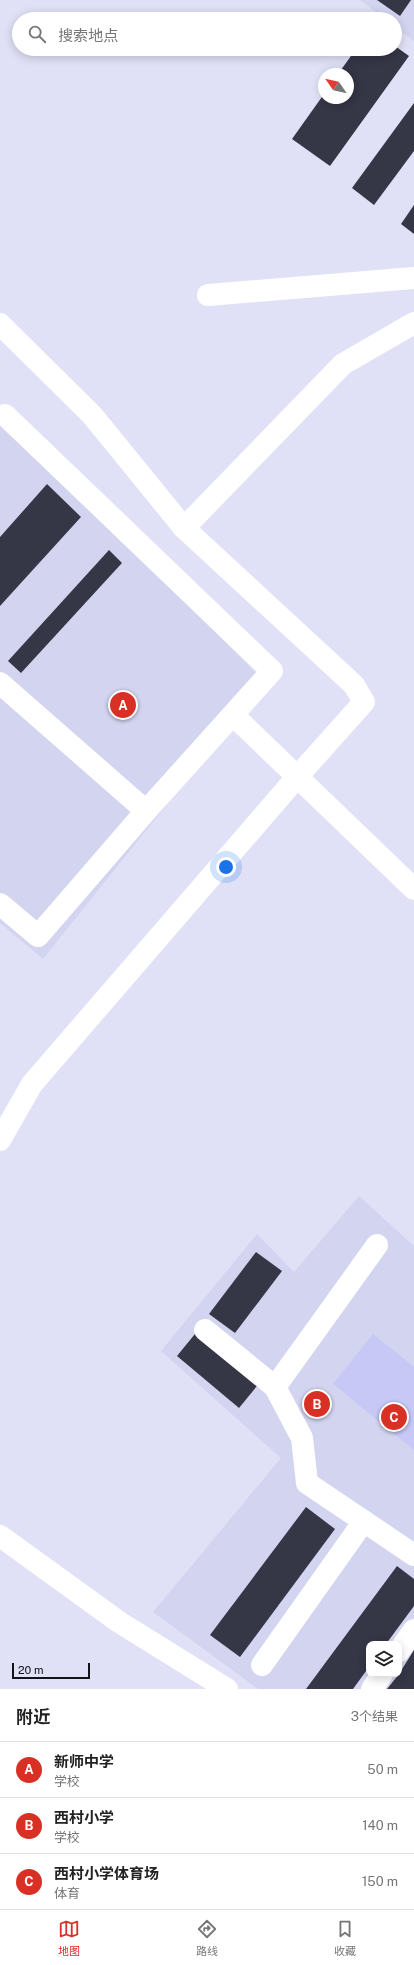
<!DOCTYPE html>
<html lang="zh">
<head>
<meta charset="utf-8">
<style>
  body { margin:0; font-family:"Public Sans","Noto Sans SC",sans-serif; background:#f6f6f6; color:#222 }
  .controls { position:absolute; right:12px; bottom:12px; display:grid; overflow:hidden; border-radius:8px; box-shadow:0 2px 10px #0003 }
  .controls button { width:36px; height:36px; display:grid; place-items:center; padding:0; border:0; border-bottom:1px solid #e0e0e0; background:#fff; color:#222; font:20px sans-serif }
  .compass { position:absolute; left:318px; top:68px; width:36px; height:36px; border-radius:50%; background:#fff; box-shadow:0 2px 10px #0003; rotate:304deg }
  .scale { position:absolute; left:12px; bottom:10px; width:78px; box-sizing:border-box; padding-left:4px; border:2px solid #13131b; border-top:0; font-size:11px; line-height:14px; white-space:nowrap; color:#13131b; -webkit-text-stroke:3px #e0e1f6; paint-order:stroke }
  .you { position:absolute; left:226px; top:867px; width:14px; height:14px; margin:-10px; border:3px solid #fff; border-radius:50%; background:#1a73e8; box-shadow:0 0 0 6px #1a73e833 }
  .badge { display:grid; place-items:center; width:26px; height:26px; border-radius:50%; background:#d93025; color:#fff; font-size:13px; font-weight:700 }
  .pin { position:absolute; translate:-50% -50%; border:2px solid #fff; box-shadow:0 1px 4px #0006 }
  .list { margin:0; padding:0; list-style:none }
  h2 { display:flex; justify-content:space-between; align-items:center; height:52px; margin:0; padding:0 16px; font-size:17px }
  h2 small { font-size:13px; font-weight:400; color:#767676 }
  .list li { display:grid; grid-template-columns:26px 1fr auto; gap:12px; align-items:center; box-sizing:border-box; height:56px; padding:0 16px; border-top:1px solid #e0e0e0 }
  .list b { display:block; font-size:15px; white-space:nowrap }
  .list p { margin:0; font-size:13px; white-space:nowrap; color:#767676 }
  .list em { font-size:13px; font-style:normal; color:#767676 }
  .icon { flex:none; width:22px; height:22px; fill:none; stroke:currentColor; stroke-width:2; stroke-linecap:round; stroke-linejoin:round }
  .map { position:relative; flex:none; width:414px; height:1689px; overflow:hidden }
  .search { position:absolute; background:#fff; box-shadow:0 2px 10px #0003; left:12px; right:12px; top:12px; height:44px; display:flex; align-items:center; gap:10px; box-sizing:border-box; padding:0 14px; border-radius:22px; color:#767676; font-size:15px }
  .sheet { height:220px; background:#fff }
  nav { display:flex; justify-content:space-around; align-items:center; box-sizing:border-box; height:56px; border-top:1px solid #e0e0e0; background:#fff; font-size:11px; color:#767676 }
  nav a { display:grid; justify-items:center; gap:2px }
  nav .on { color:#d93025 }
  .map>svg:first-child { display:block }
  .built { fill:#d3d4f0; fill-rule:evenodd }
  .green { fill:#c7c8f5 }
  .building { fill:#353646 }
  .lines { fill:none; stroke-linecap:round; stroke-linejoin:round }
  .minor { stroke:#fff; stroke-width:22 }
</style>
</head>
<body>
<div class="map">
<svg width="414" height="1689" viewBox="0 0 414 1689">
  <rect width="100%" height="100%" fill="#e0e1f6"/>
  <g class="built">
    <polygon points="360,0 414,0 414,41 395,27 395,19 385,19"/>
    <polygon points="0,416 265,682 43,959 0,923"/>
    <path d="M359,1196L414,1246V1689H258L153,1612L281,1458L161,1351L257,1234L294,1272ZM369,1644H399V1674H369Z"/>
  </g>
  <polygon class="green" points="373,1334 414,1367 414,1450 333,1384"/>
  <g class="building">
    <polygon points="377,0 411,0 400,16"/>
    <polygon points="395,46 409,56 330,166 292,139 324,94 324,98 348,98 348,74 338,74 356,49 395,49"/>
    <polygon points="414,103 414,151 374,205 352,188"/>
    <polygon points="414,205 414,234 401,224"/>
    <polygon points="47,484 81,517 0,606 0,537"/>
    <polygon points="109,550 122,563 21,673 8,661"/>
    <polygon points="256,1252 282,1271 235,1333 209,1314"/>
    <polygon points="199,1329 261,1381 239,1408 177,1356"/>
    <polygon points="306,1507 335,1529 240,1657 210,1635"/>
    <polygon points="397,1566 414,1579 414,1606 386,1644 369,1644 369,1667 353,1689 306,1689"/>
    <polygon points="414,1650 414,1689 387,1689 399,1674"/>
  </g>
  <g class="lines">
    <g class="minor">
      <polyline points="208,295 414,278"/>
      <polyline points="0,324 92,415 184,528 354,685 364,702 297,777 32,1084 0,1140"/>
      <polyline points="184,528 343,364 414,323"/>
      <polyline points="0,683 146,811 272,671 5,415"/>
      <polyline points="233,715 414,889"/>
      <polyline points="0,904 38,936 146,811"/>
      <polyline points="205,1330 275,1387 302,1438 307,1483 414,1555"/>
      <polyline points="275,1387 377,1245"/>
      <polyline points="0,1536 119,1622 227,1689"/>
      <polyline points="399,1651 414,1630"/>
      <polyline points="262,1665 364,1521"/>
      <polyline points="372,1689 382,1674"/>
    </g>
  </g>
</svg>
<div class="controls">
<button><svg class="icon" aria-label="layers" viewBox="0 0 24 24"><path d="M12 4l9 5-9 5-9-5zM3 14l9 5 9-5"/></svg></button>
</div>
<svg class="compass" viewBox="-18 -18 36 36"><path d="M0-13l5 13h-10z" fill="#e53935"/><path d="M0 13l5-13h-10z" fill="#767676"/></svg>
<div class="scale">20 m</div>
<div class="you"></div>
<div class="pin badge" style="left:123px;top:705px">A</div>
<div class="pin badge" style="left:317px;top:1404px">B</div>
<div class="pin badge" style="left:394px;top:1417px">C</div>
<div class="search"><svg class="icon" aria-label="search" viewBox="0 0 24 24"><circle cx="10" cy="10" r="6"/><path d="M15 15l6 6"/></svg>搜索地点</div>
</div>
<section class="sheet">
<h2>附近<small>3个结果</small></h2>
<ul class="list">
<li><span class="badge">A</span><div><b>新师中学</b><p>学校</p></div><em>50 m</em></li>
<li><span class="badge">B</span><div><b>西村小学</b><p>学校</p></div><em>140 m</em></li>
<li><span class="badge">C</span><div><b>西村小学体育场</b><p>体育</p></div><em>150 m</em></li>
</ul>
</section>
<nav>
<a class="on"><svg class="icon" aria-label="map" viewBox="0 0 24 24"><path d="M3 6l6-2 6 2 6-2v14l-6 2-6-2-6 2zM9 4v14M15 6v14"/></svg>地图</a>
<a><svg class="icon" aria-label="directions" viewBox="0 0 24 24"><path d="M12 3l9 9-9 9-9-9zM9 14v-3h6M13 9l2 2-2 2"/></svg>路线</a>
<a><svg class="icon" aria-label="saved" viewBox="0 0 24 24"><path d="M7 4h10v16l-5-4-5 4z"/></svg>收藏</a>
</nav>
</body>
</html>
